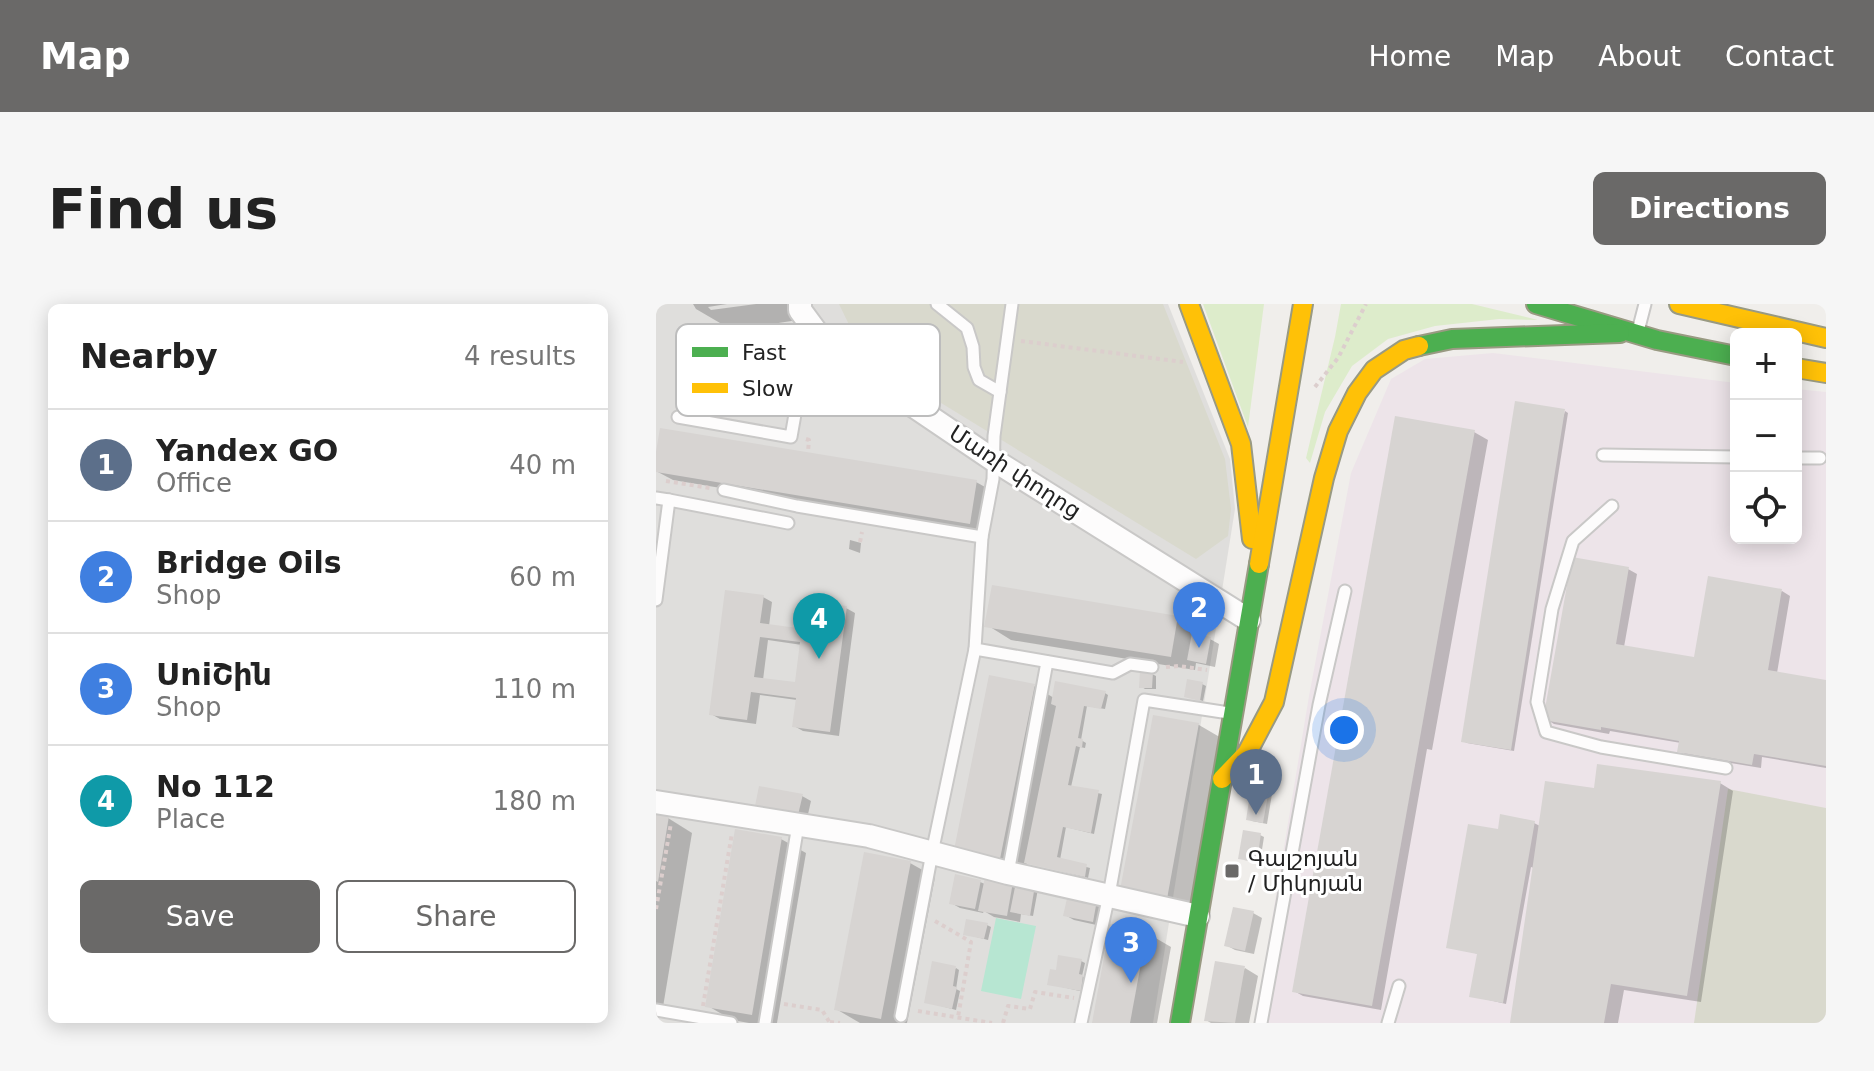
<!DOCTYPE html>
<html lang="en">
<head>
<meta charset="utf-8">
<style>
  body { margin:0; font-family:"DejaVu Sans","Noto Sans Armenian",sans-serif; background:#f6f6f6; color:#222 }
  .controls { position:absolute; right:24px; top:24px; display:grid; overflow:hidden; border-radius:12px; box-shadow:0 4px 20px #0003 }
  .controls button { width:72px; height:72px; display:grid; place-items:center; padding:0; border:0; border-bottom:2px solid #e0e0e0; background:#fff; color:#222; font:40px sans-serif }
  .you { position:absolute; left:688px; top:426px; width:28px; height:28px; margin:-20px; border:6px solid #fff; border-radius:50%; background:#1a73e8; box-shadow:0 0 0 12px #1a73e833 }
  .badge { display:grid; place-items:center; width:52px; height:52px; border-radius:50%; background:#6a6968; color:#fff; font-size:26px; font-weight:700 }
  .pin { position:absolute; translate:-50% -66px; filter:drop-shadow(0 2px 4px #0008) }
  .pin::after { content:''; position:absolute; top:42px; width:28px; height:24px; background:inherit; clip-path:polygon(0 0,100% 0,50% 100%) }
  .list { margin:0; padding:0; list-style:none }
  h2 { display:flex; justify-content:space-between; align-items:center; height:104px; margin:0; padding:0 32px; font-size:34px }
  h2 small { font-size:26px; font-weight:400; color:#767676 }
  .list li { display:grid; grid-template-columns:52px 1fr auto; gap:24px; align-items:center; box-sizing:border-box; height:112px; padding:0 32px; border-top:2px solid #e0e0e0 }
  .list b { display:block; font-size:30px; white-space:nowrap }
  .list p { margin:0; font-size:26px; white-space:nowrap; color:#767676 }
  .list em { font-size:26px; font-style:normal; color:#767676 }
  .actions { display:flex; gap:16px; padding:24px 32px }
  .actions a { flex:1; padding:18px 0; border:2px solid #6a6968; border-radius:12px; text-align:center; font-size:28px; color:#6a6968 }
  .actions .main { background:#6a6968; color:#fff }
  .icon { flex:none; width:44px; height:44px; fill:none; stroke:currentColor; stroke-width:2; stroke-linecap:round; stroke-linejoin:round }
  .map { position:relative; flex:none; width:1170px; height:719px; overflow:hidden; border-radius:12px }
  header { display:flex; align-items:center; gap:48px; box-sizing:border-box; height:112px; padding:0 40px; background:#6a6968; color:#fff }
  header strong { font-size:38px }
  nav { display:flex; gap:44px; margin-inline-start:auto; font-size:28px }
  .intro { display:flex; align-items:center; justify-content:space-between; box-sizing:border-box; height:192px; padding:0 48px }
  h1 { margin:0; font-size:56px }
  .button { padding:20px 36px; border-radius:12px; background:#6a6968; color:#fff; font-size:28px; font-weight:700 }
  main { display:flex; gap:48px; padding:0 48px }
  aside { flex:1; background:#fff; border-radius:12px; box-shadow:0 4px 20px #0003 }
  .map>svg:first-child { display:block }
  .residential { fill:#dfdedc }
  .industrial { fill:#ede4e9 }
  .construction { fill:#d9d9cd }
  .grass { fill:#ddeccb }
  .pitch { fill:#b7e6d2 }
  .shadow { fill:#0003; fill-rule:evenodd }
  .building { fill:#d7d4d2; fill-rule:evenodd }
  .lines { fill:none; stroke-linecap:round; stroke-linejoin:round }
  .lane-casing { stroke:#c9c8c7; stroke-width:15 }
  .street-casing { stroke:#c9c8c7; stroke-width:26 }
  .fast-casing { stroke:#999a82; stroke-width:22 }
  .slow-casing { stroke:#999a82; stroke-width:22 }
  .path { stroke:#dccecd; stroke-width:4; stroke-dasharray:4 4; stroke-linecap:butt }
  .lane { stroke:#fdfcfc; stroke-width:11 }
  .street { stroke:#fdfcfc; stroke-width:22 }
  .fast { stroke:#4caf50; stroke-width:18 }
  .slow { stroke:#ffc107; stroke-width:18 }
  .poi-dot { fill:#6a6968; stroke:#fff; stroke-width:3 }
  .labels { text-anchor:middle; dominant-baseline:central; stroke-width:6; stroke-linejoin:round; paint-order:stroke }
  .street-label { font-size:22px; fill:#222; stroke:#fff }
  .poi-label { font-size:22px; fill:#222; stroke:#fff; text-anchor:start }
  .key { fill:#fff; stroke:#bdbdbd; stroke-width:2 }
  .key-label { font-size:22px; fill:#222 }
</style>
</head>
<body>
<header>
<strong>Map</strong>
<nav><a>Home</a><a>Map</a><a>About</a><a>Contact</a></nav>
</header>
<div class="intro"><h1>Find us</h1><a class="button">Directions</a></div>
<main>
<aside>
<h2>Nearby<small>4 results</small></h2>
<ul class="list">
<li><span class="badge" style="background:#5c6f8a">1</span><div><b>Yandex GO</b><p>Office</p></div><em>40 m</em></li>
<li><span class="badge" style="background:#3f7fe0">2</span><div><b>Bridge Oils</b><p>Shop</p></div><em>60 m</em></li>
<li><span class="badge" style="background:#3f7fe0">3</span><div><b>UniՇին</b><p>Shop</p></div><em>110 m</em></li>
<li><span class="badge" style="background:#0f9aa8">4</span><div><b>No 112</b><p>Place</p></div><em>180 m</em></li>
</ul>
<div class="actions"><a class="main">Save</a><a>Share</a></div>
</aside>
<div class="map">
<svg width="1170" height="719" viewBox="0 0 1170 719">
  <rect width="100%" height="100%" fill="#f0eeeb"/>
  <polygon class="residential" points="0,0 512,0 574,155 579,205 497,719 0,719"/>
  <polygon class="industrial" points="837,49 1080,79 1080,234 1140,234 1140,85 1170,88 1170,719 599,719 653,392 695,169 735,75 769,55"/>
  <g class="construction">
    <polygon points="183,0 507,0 569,155 575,205 572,232 540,255 218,58 198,31"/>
    <polygon points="1072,485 1170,504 1170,719 1038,719"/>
  </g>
  <g class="grass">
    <polygon points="547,0 608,0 592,123"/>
    <polygon points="685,0 816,0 882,16 843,15 779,22 732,35 696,62 669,108 654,159 650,154 679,33"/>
  </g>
  <polygon class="pitch" points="340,614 380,622 365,695 325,687"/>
  <g class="shadow">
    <polygon points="37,0 71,0 52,3 55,6 100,0 144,0 142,16 76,26 40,5"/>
    <polygon points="909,107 912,109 858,447 811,439 807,437"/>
    <polygon points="818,128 832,136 776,446 771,445 725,706 647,692 638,687"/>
    <polygon points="0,160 320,178 338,188 331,229 17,176 0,167"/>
    <polygon points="194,236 205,239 204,249 193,245"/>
    <polygon points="972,265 981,270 968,343 1039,355 1126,287 1134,292 1121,369 1170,378 1170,464 1106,453 1105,464 1032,452 1024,447 1025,439 954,427 953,430 898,420 890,415"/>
    <path d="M107,293L116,298L113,322L150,327L190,304L199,309L183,432L147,427L138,422L141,396L104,391L100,420L64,415L55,410ZM112,336L146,341L141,380L107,376Z"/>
    <polygon points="521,314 546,328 545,333 554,335 563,340 559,363 540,359 539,366 355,336 331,321"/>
    <polygon points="496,370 500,372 500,385 489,385 486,383"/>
    <polygon points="546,380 550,382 547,397 530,392"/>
    <polygon points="378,382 398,394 449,389 452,391 449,405 431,402 425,436 430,439 429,444 424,443 415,483 446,490 438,530 410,523 404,556 434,564 432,574 371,558 369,568 325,559"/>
    <polygon points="499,413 543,421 567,435 535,607 491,599"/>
    <polygon points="614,476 618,478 611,520 596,517 592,515"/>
    <polygon points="1064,479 1077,487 1045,698 968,686 962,719 856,719 878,564 875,563 850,700 816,692 823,650 792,643 844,527 878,519 884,522 940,486"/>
    <polygon points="146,492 155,497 150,519 100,506"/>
    <polygon points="0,512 12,514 36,529 7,703 0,702"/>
    <polygon points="604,531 608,533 604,558 588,556"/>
    <polygon points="125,535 150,549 121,719 93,719 76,716 52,702"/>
    <polygon points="254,559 279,573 251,719 204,719 180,705"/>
    <polygon points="324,578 329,580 361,580 382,585 377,612 365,610 364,618 338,613 328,607 327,609 304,604 295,599"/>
    <polygon points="441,598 449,603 445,622 418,616 409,611"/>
    <polygon points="597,609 606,614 598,650 579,646 570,641"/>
    <polygon points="331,621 335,623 332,636 309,630"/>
    <polygon points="456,623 491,629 515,643 501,719 438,719"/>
    <polygon points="425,657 429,659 426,672 430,675 428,688 393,680 401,668"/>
    <polygon points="300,664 303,666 300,685 304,687 300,706 270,698"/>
    <polygon points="589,664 602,672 593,719 555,719 550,716"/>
  </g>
  <g class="building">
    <polygon points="859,97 909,105 855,446 805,438"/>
    <polygon points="739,112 819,126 716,702 636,688"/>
    <polygon points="4,124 321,176 314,220 0,168 0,148"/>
    <polygon points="916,253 973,263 960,340 1038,353 1052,272 1126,285 1112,366 1170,376 1170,462 1098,450 1096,461 1021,448 1023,437 945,423 945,426 887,416"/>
    <polygon points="336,281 522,312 515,353 328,323"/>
    <path d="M69,286L108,291L104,319L149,325L152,297L191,302L174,428L136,423L140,394L95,388L91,416L53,411ZM104,333L144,338L139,378L98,373Z"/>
    <polygon points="536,329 555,333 550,360 531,356"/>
    <polygon points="484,367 497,368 496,384 483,384"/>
    <polygon points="333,371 379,380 344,555 298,546"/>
    <polygon points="531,375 547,378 544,397 528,393"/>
    <polygon points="399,377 450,387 445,405 428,402 422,434 427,435 426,444 420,442 412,481 443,486 435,529 407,523 401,553 431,560 429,573 368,559 400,402 395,400"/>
    <polygon points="497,411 543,419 511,595 464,586"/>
    <polygon points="941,460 1065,477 1031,692 955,680 948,719 854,719 889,477 938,484"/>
    <polygon points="597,471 615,474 607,519 590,516"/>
    <polygon points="103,482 147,490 141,515 98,507"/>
    <polygon points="0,510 13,512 2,578 0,577"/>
    <polygon points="844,510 879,517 847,699 813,693 821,650 790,644 812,520 842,525"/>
    <polygon points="79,525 126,533 96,711 49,703"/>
    <polygon points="587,526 605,529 601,558 582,555"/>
    <polygon points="208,548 255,557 225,715 178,706"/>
    <polygon points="299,570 325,576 319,605 293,600"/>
    <polygon points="329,573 357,578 351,612 322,607"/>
    <polygon points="360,578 379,581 374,612 354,608"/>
    <polygon points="412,590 441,596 437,618 407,612"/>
    <polygon points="577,603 598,607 589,647 568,642"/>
    <polygon points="310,615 332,619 328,635 307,631"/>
    <polygon points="454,620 491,627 474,719 436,719"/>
    <polygon points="402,651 426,655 423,670 427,671 425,687 391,681 394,665 400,666"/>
    <polygon points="276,657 300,662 297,682 301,683 296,705 268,699"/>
    <polygon points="559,657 589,662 579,719 548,717"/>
  </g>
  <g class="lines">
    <defs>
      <g id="lane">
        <polyline points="281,0 311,24 317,43 318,63 323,76 344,88"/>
        <polyline points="356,0 338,132 337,175 326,233 319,345 457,369 474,360 496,363"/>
        <polyline points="982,27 989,0"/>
        <polyline points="22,113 135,133 145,76 172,44"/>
        <polyline points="947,151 1080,153"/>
        <polyline points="1140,154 1164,154"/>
        <polyline points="68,186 141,202 326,233"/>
        <polyline points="0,194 13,196"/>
        <polyline points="956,202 917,237 896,305 881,398 890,428 945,443 1070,464"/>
        <polyline points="0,296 13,196 132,219"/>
        <polyline points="352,569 391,358"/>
        <polyline points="0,706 75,719"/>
        <polyline points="245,712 276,549 319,345"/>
        <polyline points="109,719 142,521"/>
        <polyline points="425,719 453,591 488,396 573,409"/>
        <polyline points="605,719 663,401 689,287"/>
        <polyline points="732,719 743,682"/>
      </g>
      <g id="street">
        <polyline points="144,0 144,6 172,44 336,155 593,316"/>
        <polyline points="0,498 213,532 352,569 542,612"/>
      </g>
      <g id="fast">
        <polyline points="880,0 1001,36 1080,52"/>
        <polyline points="763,42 796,35 964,29"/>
        <polyline points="524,719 603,260"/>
      </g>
      <g id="slow">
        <polyline points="533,0 585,140 596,235"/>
        <polyline points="1023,0 1170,34"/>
        <polyline points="1140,64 1170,69"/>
        <polyline points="603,260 647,0"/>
        <polyline points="566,475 591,449 618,398 668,174 682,127 701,89 718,66 748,46 763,42"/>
      </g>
    </defs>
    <use href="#lane" class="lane-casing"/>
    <use href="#street" class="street-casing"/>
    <use href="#fast" class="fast-casing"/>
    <use href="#slow" class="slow-casing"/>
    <g class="path">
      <polyline points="365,37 527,58"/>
      <polyline points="659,83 682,54 710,0"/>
      <polyline points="150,135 153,136 152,148"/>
      <polyline points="10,177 54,184"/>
      <polyline points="204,238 206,228"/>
      <polyline points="510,363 523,362 551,366"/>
      <polyline points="0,605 15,519"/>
      <polyline points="279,617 315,638 302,713"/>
      <polyline points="128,700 166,706 174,719"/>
      <polyline points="47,702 76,529"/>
      <polyline points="262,707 336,719"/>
      <polyline points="174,718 184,719"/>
      <polyline points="347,719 352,702 374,705 379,688 418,694"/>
    </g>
    <use href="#lane" class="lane"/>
    <use href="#street" class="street"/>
    <use href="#fast" class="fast"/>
    <use href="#slow" class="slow"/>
  </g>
  <rect class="poi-dot" x="568" y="559" width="16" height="16" rx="4"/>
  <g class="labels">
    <g class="street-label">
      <text transform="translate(359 168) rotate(33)">Մառի փողոց</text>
    </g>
    <g class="poi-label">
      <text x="592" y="554">Գալշոյան<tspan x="592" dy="25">/ Միկոյան</tspan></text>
    </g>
  </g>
  <rect x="20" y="20" width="264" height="92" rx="12" class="key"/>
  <rect x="36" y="43" width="36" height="10" fill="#4caf50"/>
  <rect x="36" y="79" width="36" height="10" fill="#ffc107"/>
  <g class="key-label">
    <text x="86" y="56">Fast</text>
    <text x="86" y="92">Slow</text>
  </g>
</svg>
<div class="controls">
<button>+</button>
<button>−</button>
<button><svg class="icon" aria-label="locate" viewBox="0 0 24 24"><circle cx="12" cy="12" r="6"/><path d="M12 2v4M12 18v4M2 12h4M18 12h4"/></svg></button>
</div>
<div class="you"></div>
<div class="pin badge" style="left:600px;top:511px;background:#5c6f8a">1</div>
<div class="pin badge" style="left:543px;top:344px;background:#3f7fe0">2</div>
<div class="pin badge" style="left:475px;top:679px;background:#3f7fe0">3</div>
<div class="pin badge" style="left:163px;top:355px;background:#0f9aa8">4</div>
</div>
</main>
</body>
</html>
